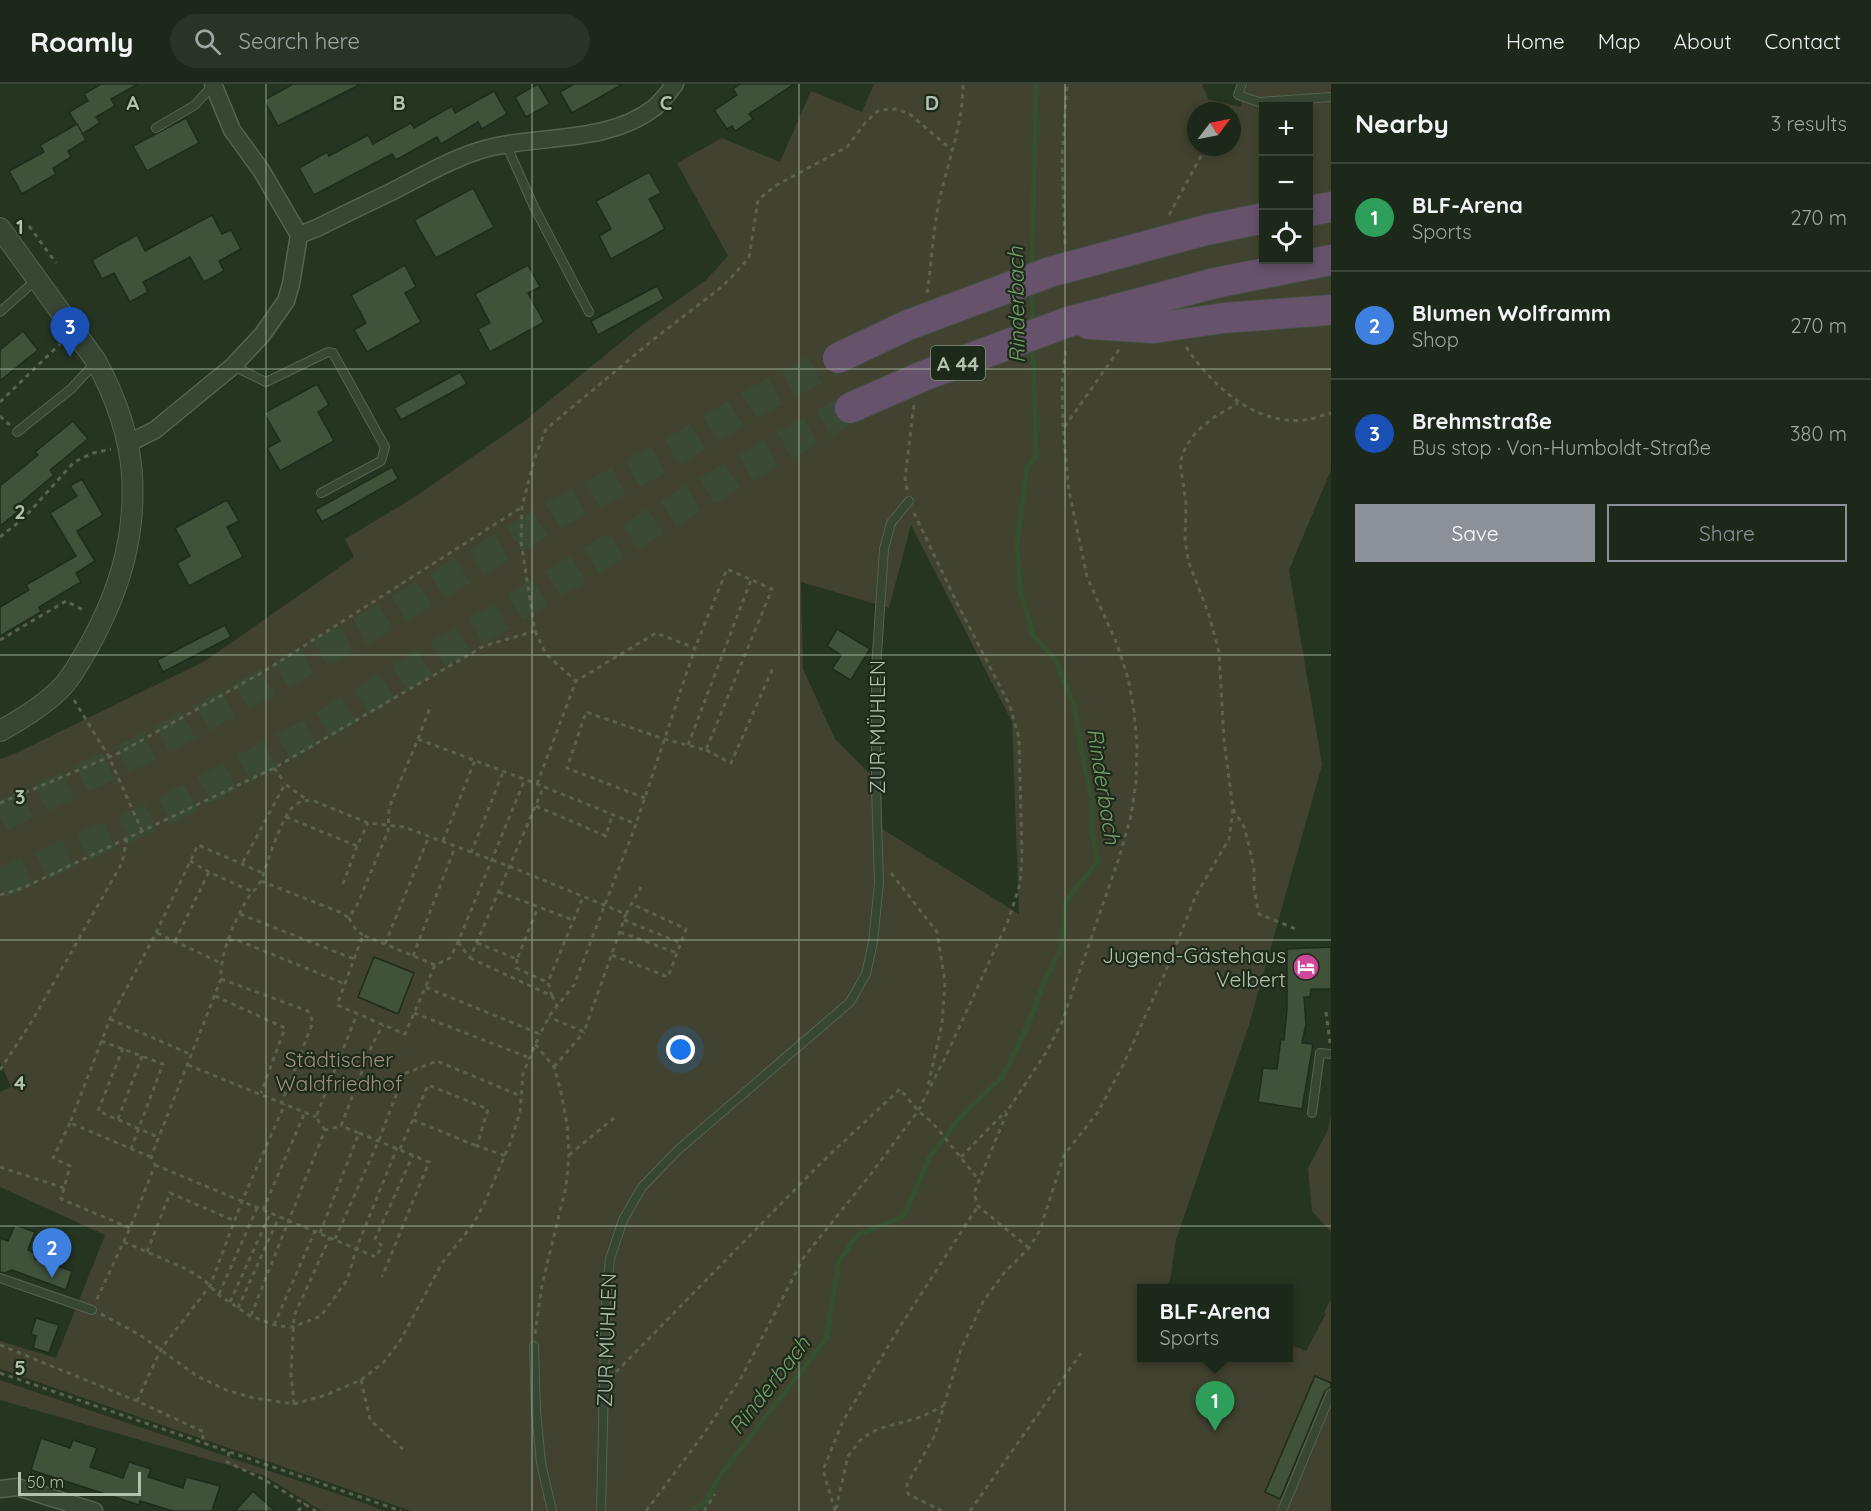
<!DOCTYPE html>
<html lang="en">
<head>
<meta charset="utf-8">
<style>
  body { margin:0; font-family:Quicksand,sans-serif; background:#293426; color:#f1f3f6 }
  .controls { position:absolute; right:18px; top:18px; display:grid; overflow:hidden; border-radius:0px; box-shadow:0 3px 9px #0003 }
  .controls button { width:54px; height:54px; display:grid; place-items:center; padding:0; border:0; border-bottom:2px solid #3a4438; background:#1c2819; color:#f1f3f6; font:30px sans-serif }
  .compass { position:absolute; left:1187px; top:18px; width:54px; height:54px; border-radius:50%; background:#1c2819; box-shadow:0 3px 9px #0003; rotate:58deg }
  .scale { position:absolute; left:18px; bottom:15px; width:123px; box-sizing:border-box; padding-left:6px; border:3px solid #b2c2ae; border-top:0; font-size:16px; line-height:21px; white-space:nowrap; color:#b2c2ae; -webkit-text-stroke:4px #1d2a1a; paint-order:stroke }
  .you { position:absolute; left:681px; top:966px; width:21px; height:21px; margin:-15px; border:4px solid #fff; border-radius:50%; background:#1a73e8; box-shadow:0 0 0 9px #1a73e833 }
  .badge { display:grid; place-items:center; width:39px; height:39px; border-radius:50%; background:#8c9099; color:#fff; font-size:20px; font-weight:700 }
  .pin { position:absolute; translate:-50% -50px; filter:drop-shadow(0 2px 3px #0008) }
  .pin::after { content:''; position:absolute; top:32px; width:21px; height:18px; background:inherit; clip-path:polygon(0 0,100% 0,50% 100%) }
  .popup { position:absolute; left:1137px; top:1200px; width:156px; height:78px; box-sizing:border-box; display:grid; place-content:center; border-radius:0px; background:#1c2819; filter:drop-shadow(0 2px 4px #0005); font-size:20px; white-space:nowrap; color:#a0a6a2 }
  .popup b { font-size:22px; color:#f1f3f6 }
  .popup::after { content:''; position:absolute; left:50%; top:100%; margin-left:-12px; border:12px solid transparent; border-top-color:#1c2819 }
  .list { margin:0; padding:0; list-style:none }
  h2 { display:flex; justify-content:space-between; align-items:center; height:78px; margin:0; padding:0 24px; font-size:26px }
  h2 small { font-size:20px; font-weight:400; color:#a0a6a2 }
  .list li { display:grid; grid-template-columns:39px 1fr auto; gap:18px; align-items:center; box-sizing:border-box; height:108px; padding:0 24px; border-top:2px solid #3a4438 }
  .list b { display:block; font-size:22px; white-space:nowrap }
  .list p { margin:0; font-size:20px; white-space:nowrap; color:#a0a6a2 }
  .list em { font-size:20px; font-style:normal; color:#a0a6a2 }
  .actions { display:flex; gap:12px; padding:18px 24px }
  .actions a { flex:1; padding:14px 0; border:2px solid #8c9099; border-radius:0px; text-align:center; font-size:21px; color:#8c9099 }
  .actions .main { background:#8c9099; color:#fff }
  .icon { flex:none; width:33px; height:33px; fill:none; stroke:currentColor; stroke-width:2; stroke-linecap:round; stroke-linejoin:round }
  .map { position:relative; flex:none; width:1331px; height:1427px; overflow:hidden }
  header { display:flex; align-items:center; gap:36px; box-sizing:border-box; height:84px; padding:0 30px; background:#1c2819; border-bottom:2px solid #3a4438 }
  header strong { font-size:28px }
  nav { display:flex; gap:33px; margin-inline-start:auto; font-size:21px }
  .search { width:420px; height:54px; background:#293426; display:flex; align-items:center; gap:15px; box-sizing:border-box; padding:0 21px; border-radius:33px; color:#a0a6a2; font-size:22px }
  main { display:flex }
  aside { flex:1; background:#1c2819 }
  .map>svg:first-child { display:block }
  .green { fill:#41422f; fill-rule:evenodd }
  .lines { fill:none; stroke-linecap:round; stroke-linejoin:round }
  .stream { stroke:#34502e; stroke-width:5 }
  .building { fill:#40523a; stroke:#1f2c1c; stroke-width:1.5 }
  .motorway-tunnel { stroke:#3a4a36; stroke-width:30; stroke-dasharray:30 15; stroke-linecap:butt }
  .service-casing { stroke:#556352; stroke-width:10 }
  .minor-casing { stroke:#556352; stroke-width:19 }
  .tertiary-casing { stroke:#556352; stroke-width:22 }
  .motorway-casing { stroke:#42503f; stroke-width:32 }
  .path { stroke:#5a614d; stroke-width:3; stroke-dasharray:4.5 4.5; stroke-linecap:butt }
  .service { stroke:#384634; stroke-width:8 }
  .minor { stroke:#384634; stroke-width:16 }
  .tertiary { stroke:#384634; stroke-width:20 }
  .motorway { stroke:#66526b; stroke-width:30 }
  .motorway-bridge-casing { stroke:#42503f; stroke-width:32; stroke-linecap:butt }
  .motorway-bridge { stroke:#66526b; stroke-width:30 }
  .grid { fill:none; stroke:#b2c2ae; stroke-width:1.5; stroke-opacity:0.55 }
  .labels { text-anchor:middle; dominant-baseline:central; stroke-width:4.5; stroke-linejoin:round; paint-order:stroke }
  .shield { fill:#1d2a1a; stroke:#859482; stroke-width:1.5 }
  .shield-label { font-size:20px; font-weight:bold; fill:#b2c2ae }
  .street-label { font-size:21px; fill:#b2c2ae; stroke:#1d2a1a }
  .poi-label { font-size:21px; fill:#b2c2ae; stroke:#1d2a1a; text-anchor:end }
  .park-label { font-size:21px; fill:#a28e7f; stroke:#1d2a1a }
  .water-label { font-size:22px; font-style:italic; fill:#769f6a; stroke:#1d2a1a }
  .grid-label { font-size:20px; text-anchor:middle; font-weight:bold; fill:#b2c2ae; stroke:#1d2a1a; stroke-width:4.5; stroke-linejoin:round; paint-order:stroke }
</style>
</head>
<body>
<header>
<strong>Roamly</strong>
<div class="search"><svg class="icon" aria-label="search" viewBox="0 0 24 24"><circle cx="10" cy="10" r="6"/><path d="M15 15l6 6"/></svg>Search here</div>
<nav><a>Home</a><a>Map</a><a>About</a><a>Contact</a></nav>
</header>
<main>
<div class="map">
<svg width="1331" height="1427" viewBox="0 0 1331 1427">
  <rect width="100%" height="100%" fill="#253521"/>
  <g class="green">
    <path d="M874,0H1202L1208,15L1240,23L1248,0H1331V386L1289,486L1322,681L1249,941L1176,1156L1170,1196L1165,1204H1142V1274H1288L1289,1260L1306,1267L1326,1230L1324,1228L1331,1215V1427H411L0,1285V1257L56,1274L105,1151L0,1103V1008L11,1003L0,978V675L14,670L205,577L354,473L345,455L413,414L523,338L641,242L706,196L728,172L677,79L722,54L780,78L811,7L862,28ZM1264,22H1308V176H1264ZM1196,27H1232V63H1196ZM911,441L1012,638L1019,830L876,741L873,693L835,655L803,585L801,498L889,524Z"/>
    <polygon points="1331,1031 1331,1148 1312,1127 1308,1084 1328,1046"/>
    <polygon points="0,1296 350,1414 385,1427 322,1427 263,1391 0,1316"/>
  </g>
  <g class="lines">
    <g class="stream">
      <polyline points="1032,184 1036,0"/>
      <polyline points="1032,206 1033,241"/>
      <polyline points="692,1427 704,1420 721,1390 826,1255 839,1177 857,1151 904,1132 930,1072 959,1035 1003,992 1030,936 1043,901 1061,864 1066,816 1098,777 1092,749 1092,716 1085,684 1074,621 1055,575 1033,552 1020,505 1017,460 1027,384 1036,372 1033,260"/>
    </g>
  </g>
  <g class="building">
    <polygon points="101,0 138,0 111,15 115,22 96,33 100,39 82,50 69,28 88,17 84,10"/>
    <polygon points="293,0 361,0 278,42 264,16"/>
    <polygon points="538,0 550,20 526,33 515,13"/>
    <polygon points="574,0 623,0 572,29 560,8"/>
    <polygon points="740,0 794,0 749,30 753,35 735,47 732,42 727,45 714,26 737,11 733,5"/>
    <polygon points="494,7 507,30 482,45 478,38 441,60 437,53 396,76 392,70 314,111 299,84 327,68 329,72 368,51 373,60 411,39 414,44 452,22 455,29"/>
    <polygon points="186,34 199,59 147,87 133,62"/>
    <polygon points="77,40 86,56 68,67 71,73 53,84 56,90 22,110 9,87 44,68 40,61"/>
    <polygon points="649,88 661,109 649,115 665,145 611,175 599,152 611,145 596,117"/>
    <polygon points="473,104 494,143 436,174 414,136"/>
    <polygon points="212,131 222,150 231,146 241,165 219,177 224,187 204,198 190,173 143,198 148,208 130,218 114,189 102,195 92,176 137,151 145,167"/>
    <polygon points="405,181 416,203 405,209 421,238 367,268 354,246 366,239 351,211"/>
    <polygon points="528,181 540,203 528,209 544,238 490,268 478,245 490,239 475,210"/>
    <polygon points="657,202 664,215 598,251 591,237"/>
    <polygon points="23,247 38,266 0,297 0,266"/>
    <polygon points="460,288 467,300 401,336 394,324"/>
    <polygon points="317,300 329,321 318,328 334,357 280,387 267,364 280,357 264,329"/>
    <polygon points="73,337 88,355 50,386 54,391 16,423 19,427 0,442 0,402 38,371 35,368"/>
    <polygon points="392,383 398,395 322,438 315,426"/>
    <polygon points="82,395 103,431 77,447 95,477 76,489 81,498 39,523 41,528 0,552 0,523 29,506 26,501 76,472 50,429 77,412 70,402"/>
    <polygon points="227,416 239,437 227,443 243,473 189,502 177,479 190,472 175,444"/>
    <polygon points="225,541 231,553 163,588 157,576"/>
    <polygon points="837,545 870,565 851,596 832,585 841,571 827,562"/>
    <polygon points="1331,863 1331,905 1311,905 1310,913 1304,913 1306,940 1302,959 1313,960 1302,1025 1258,1018 1263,984 1277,985 1281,955 1284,956 1287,925 1287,865"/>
    <polygon points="374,873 414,889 398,930 358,913"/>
    <polygon points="15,1141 35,1148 28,1166 36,1170 35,1175 72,1187 66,1206 12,1186 5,1189 0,1188 0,1154 8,1157"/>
    <polygon points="36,1234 59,1241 49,1269 33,1264 36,1252 31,1250"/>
    <polygon points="1315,1292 1331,1299 1331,1303 1325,1307 1280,1415 1265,1408"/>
    <polygon points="41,1354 70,1364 73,1356 97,1364 90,1383 123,1394 129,1378 151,1385 148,1393 183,1404 186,1393 220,1402 212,1427 173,1427 140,1417 139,1421 31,1386"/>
    <polygon points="253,1407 275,1427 235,1427"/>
  </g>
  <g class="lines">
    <g class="motorway-tunnel">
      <polyline points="0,733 138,668 281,591 382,535 556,430 662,374 758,316 838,274"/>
      <polyline points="0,800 165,727 314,647 692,415 850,324"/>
    </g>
    <defs>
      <g id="service">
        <polyline points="1242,0 1238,11 1259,18 1331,13"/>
        <polyline points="156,44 195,21 213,1"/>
        <polyline points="506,60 534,123 589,228"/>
        <polyline points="0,228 37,195"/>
        <polyline points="233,282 266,298 328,268 333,269 385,363 381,377 321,409"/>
        <polyline points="17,348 71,305 96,278"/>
        <polyline points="1312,1029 1320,969 1331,970"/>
        <polyline points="0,1194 92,1226"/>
        <polyline points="534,1262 536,1327 541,1379 552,1427"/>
        <polyline points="601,1427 606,1215 610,1175 623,1136 642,1103 678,1066 850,918 866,890 873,858 879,799 876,702 876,585 884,465 891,439 909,417"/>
        <polyline points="1282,1427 1331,1309"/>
      </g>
      <g id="minor">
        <path d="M299,151L317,144C341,132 366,120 391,108C419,94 447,77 478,67C534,49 604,62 654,24C662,17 669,8 675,0"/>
        <polyline points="127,360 155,346 233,282 262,251 286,217 291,200 299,151 261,86 232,46 213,0"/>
        <polyline points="0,1405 17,1403 94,1427"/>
      </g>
      <path id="tertiary" d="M0,144L96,277C115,312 129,350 132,390C136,454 119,508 88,564C80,577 73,591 63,602C45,621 22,635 0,647"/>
      <g id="motorway">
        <polyline points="1308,127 1331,123"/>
        <polyline points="1206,146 1264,134"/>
        <polyline points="1215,199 1331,176"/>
        <polyline points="1224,234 1331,226"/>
      </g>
    </defs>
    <use href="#service" class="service-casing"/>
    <use href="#minor" class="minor-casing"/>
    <use href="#tertiary" class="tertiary-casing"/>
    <use href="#motorway" class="motorway-casing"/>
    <g class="path">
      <polyline points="1228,27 1233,20"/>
      <polyline points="1169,131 1206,63"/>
      <polyline points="29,142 56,179"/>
      <polyline points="1065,160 1062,74 1067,0"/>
      <path d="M927,209C932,178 933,144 940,113C949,75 963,39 963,0"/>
      <path d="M1186,263C1212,301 1253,341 1304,336C1313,335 1322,331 1331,329"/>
      <polyline points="0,318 60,260"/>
      <polyline points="0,332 10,341"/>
      <polyline points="1063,343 1062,300 1066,263"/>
      <polyline points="907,406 905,394 914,320"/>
      <polyline points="0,453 24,434 74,378 93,369 111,365"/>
      <polyline points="535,547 546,570 576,597"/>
      <polyline points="0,556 66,517 85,527"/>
      <polyline points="74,616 109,673 142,747"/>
      <polyline points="418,655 431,621"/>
      <polyline points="688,661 751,496"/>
      <polyline points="706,666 731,679 773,584"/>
      <polyline points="274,684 285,699"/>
      <polyline points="537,700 576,597 656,549 695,564 636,740"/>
      <polyline points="645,714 567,684 586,628 664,655 706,666 772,505 727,485 695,564"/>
      <polyline points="0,719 119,669 263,588 522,423"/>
      <polyline points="536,722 606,752 612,731"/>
      <polyline points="1233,725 1244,743 1249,762 1254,785 1254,806 1259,830 1296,845"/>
      <polyline points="286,733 357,762 368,739"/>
      <polyline points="443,757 475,676"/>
      <polyline points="471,769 503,688"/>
      <polyline points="190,777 209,788 253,808"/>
      <polyline points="243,778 285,700 306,715"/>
      <polyline points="891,789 937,848 945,898 942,940 928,1002"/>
      <polyline points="261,797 342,829 349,834"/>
      <polyline points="343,800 357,762"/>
      <polyline points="499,808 573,836"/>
      <polyline points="0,811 23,804 274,684 484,562 535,547 521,458 522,423 534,376 546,345 654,255 723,202 749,174 758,116 775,102 847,63 865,39 879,26 897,25 911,31 953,67"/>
      <polyline points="240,830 354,875"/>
      <polyline points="626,830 641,803"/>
      <polyline points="624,836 681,859"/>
      <polyline points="620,848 677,869"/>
      <polyline points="157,849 221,879"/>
      <polyline points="363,851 356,846 349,834 358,819 388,747 389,724 418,655 537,700 636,740 574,901 550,931 540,950 425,903"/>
      <polyline points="229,856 237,856 345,900"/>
      <polyline points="175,857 209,788"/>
      <polyline points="458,858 470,874 544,702"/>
      <polyline points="477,859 517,875 538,823"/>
      <polyline points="385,860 429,752"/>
      <polyline points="612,871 668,893 686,845 632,820"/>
      <polyline points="413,872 455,763"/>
      <polyline points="470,874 552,912 557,922"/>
      <polyline points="517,875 516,884 547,898"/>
      <polyline points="435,881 363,851 337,921 405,950 435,881 450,874 458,858 525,695"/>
      <polyline points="221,895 308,927 313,938 282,1018"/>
      <polyline points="215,912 285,944 261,1009"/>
      <polyline points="552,912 548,898 583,813"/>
      <polyline points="1326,928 1330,959"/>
      <polyline points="414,929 530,974"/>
      <polyline points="110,935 192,971"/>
      <polyline points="101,957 163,980 131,1065"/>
      <polyline points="123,964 98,1027 158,1053"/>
      <polyline points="188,981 316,1033"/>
      <polyline points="554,983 584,948"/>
      <polyline points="0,986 32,937 122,779 127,754"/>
      <polyline points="118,1035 142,972"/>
      <polyline points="413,1036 477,1062"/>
      <polyline points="70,1039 53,1074 70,1082 61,1115 130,1144"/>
      <polyline points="325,1046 316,1033 357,930"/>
      <polyline points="359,1049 429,1078 382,1193"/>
      <polyline points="400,1065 428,1001 488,1025 477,1062 506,1072"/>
      <polyline points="569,1071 614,1034"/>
      <polyline points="151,1073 70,1039 110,935 156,849 198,761 263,789"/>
      <polyline points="961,1073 1006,1027"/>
      <polyline points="155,1081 376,1173 382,1162 375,1155 413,1071"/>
      <polyline points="0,1083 64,1104"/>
      <polyline points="263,1126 305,1028"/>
      <polyline points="320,1149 359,1049 341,1042"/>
      <polyline points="335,1155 379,1056 404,990 437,977 521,1012"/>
      <polyline points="124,1158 186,1185 204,1196 219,1211 250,1232 278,1242 293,1243 321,1232 347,1196 357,1163 397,1064"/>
      <polyline points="1029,1164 978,1122 974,1109 1008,1026 1047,967 1062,938 1119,774 1131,732 1136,698 1137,661 1134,627 1128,594 1117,560 1087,493 1069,407 1063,345 1120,264"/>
      <polyline points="147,1168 170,1109 235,1137"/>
      <polyline points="219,1210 257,1124"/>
      <path d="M97,1215L130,1144L155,1081L151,1073L221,895C220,869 233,841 246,817C251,809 259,803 262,794C268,776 279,742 290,726C297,718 304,715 314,717L368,739L404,743L511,783L626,830L584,948L549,933"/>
      <polyline points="230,1218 270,1130"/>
      <polyline points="238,1224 279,1133"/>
      <polyline points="101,1230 140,1251 197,1292 226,1306 254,1314 294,1320 326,1311 361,1296 383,1279 400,1257 442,1179 474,1139 484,1120 511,1057 520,1028 523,989 540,950"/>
      <polyline points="251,1231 325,1046 341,1042 372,961 383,941"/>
      <polyline points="274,1241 315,1147"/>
      <polyline points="535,1250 542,1201 566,1103 569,1071 567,1040 561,1008 554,983 535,960"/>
      <polyline points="0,1261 137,1317 204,1348 202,1358"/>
      <polyline points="616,1288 822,1078 900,1005 918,1027 932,1038 978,1095"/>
      <polyline points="0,1289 401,1427"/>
      <polyline points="361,1296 370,1336 403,1365"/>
      <polyline points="137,1317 161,1265 210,1202 242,1117 285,1020"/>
      <polyline points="294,1320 291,1289 294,1232 330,1153"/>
      <polyline points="229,1368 227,1378 263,1395 316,1427"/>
      <polyline points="836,1425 848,1372 862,1354 878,1345 921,1333 945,1321"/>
      <polyline points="298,1427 305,1419"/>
      <polyline points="646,1427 703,1351 741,1294 804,1173 870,1091 918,1027 946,972 1008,837 1020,800 1022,773 1019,654 1010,622 957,519 914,429"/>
      <polyline points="704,1427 715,1410"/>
      <polyline points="835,1427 823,1386 843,1337 901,1241 978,1122"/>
      <polyline points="942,1427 908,1410 907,1400 935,1351 961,1265 984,1216 1005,1188 1029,1164 1040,1146 1064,1071 1098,1028 1124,979 1165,889 1196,811 1229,755 1233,725 1224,656 1219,568 1209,531 1189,479 1185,457 1186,419 1180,378 1186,362 1197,347 1213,334 1238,319"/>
      <polyline points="970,1427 1081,1269"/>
    </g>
    <use href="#service" class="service"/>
    <use href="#minor" class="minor"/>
    <use href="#tertiary" class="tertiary"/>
    <use href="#motorway" class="motorway"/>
    <defs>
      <g id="motorway-bridge">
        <polyline points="1088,240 1154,244 1224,234"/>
        <polyline points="838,274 908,241 1050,188 1206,146"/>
        <polyline points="850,324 923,292 1068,238 1215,199"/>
      </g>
    </defs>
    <use href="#motorway-bridge" class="motorway-bridge-casing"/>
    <use href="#motorway-bridge" class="motorway-bridge"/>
  </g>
  <path class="grid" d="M266,0V1427M532,0V1427M799,0V1427M1065,0V1427M0,285H1331M0,571H1331M0,856H1331M0,1142H1331"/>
  <defs>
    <symbol id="hotel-disc" viewBox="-11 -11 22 22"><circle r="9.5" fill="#d1479c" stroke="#1d2a1a"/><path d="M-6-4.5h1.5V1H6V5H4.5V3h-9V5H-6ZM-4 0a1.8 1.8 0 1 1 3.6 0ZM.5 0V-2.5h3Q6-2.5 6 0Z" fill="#fff"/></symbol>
  </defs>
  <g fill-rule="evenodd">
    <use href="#hotel-disc" x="1291" y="868" width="30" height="30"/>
  </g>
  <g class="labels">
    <rect class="shield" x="931" y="262" width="54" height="34" rx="4.5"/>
    <g class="shield-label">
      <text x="958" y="279">A 44</text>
    </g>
    <g class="street-label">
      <text transform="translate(877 643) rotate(-90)">ZUR MÜHLEN</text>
      <text transform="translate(606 1256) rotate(-88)">ZUR MÜHLEN</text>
    </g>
    <g class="poi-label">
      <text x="1286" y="871">Jugend-Gästehaus<tspan x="1286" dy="24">Velbert</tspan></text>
    </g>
    <g class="park-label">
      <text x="339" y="975">Städtischer<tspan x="339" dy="24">Waldfriedhof</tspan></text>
    </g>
    <g class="water-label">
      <text transform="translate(1016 221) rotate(-91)">Rinderbach</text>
      <text transform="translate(1104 702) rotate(81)">Rinderbach</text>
      <text transform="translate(769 1301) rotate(-52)">Rinderbach</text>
    </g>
  </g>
  <g class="grid-label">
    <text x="133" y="26">A</text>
    <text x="399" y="26">B</text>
    <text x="666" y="26">C</text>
    <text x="932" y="26">D</text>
    <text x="20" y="150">1</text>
    <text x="20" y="435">2</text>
    <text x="20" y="720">3</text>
    <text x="20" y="1006">4</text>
    <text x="20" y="1291">5</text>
  </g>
</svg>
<div class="controls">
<button>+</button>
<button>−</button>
<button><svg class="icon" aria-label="locate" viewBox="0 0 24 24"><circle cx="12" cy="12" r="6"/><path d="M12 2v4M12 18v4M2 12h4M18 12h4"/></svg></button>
</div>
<svg class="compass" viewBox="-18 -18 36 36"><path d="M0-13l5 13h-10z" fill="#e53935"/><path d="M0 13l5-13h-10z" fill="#a0a6a2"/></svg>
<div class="scale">50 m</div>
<div class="you"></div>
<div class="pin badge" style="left:1215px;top:1347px;background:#2e9e5b">1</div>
<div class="popup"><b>BLF-Arena</b>Sports</div>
<div class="pin badge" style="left:52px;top:1194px;background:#3f7fe0">2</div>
<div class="pin badge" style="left:70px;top:273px;background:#1a4fb4">3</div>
</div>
<aside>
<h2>Nearby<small>3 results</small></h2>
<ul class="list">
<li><span class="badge" style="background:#2e9e5b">1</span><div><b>BLF-Arena</b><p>Sports</p></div><em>270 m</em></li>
<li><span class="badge" style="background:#3f7fe0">2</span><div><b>Blumen Wolframm</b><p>Shop</p></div><em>270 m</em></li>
<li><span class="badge" style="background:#1a4fb4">3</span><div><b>Brehmstraße</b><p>Bus stop · Von-Humboldt-Straße</p></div><em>380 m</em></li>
</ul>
<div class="actions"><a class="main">Save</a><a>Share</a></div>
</aside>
</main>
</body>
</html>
